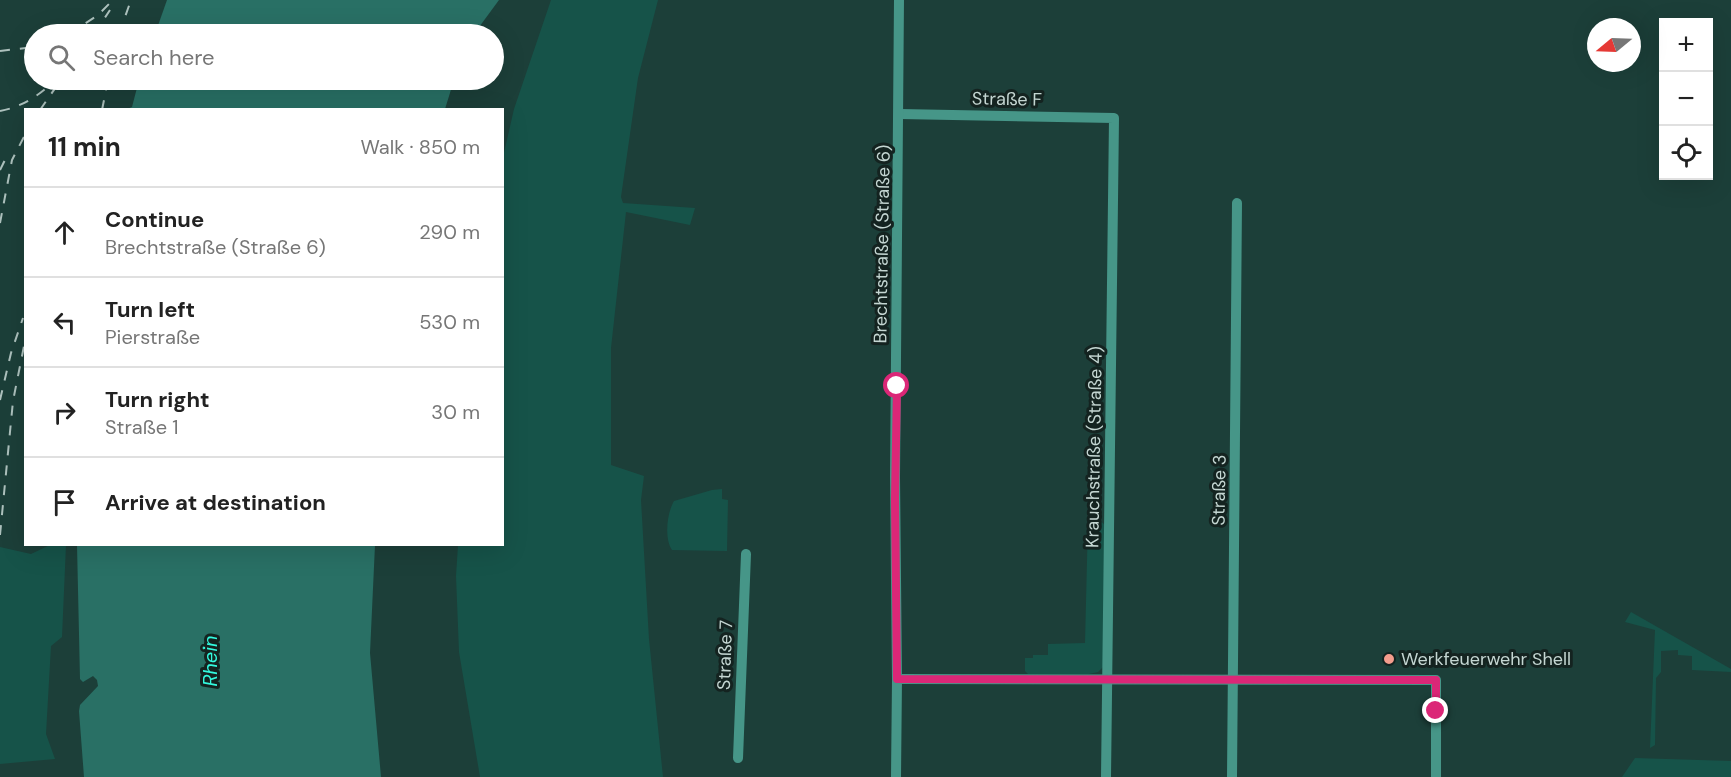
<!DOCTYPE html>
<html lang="en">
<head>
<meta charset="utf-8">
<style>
  body { margin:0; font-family:"DM Sans",sans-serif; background:#f2f2f2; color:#222 }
  .controls { position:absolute; right:18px; top:18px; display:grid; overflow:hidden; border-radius:0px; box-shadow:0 6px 24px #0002 }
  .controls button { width:54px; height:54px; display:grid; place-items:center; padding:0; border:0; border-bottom:2px solid #e0e0e0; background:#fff; color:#222; font:30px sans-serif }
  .compass { position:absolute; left:1587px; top:18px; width:54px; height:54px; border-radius:50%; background:#fff; box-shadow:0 6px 24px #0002; rotate:251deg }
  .stop { position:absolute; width:18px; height:18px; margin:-14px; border:4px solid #db2777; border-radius:50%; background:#fff }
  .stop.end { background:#db2777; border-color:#fff; box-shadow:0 2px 6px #0008 }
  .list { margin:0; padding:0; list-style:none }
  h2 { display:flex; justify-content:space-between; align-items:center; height:78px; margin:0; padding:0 24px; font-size:26px }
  h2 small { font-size:20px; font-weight:400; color:#767676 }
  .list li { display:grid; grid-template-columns:39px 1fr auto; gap:18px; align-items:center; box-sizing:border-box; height:90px; padding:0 24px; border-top:2px solid #e0e0e0 }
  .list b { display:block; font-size:22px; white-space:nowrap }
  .list p { margin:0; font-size:20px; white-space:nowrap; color:#767676 }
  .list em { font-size:20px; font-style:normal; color:#767676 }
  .icon { flex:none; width:33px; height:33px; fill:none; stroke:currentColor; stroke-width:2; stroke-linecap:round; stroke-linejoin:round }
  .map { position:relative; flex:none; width:1731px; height:777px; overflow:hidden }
  .search { position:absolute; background:#fff; box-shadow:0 6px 24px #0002; left:24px; top:24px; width:480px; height:66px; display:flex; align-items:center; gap:15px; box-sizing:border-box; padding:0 21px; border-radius:33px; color:#767676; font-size:22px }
  .panel { position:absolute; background:#fff; box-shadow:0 6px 24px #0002; left:24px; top:108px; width:480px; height:438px; border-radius:0px }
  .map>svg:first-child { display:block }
  .green { fill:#165349 }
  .water { fill:#297065 }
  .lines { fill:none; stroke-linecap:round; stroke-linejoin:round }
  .minor { stroke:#469688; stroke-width:10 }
  .rail { stroke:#adc1bd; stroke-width:2; stroke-dasharray:10 10; stroke-linecap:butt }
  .route { stroke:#db2777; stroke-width:8 }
  .poi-dot { fill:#f49d8d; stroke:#142320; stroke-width:2 }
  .labels { text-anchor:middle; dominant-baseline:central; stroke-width:6; stroke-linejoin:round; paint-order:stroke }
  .street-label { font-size:18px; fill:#c4d6d2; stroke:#142320 }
  .poi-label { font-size:18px; fill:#c4d6d2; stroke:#142320; text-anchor:start }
  .water-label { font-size:20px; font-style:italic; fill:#33f9de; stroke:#142320 }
</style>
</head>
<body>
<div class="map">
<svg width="1731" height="777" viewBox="0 0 1731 777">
  <rect width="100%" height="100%" fill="#1c3f39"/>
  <g class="green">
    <polygon points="551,0 658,0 638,78 621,197 623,203 695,208 690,225 626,212 611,348 611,465 644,476 641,500 649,639 663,777 480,777 459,652 456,576 458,545 502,544 503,157 514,109"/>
    <path d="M722,489V499L728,500L727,551L672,550C664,538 667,513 674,501L712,490Z"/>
    <polygon points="1098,519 1105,525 1103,667 1098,672 1089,674 1028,674 1025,671 1025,658 1033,658 1033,655 1048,655 1048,644 1085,643 1088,520"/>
    <polygon points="52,544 66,545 62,637 51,646 46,734 55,759 0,764 0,547 31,554"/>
    <polygon points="1631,612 1731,669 1731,672 1692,670 1692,656 1678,655 1678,650 1661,651 1661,672 1656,678 1655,745 1650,748 1655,630 1625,622"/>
    <polygon points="1635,758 1731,761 1731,777 1622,777"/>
  </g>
  <g class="water">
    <polygon points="167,0 499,0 474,34 155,34"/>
    <polygon points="139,80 454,80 445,109 127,109 132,107"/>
    <polygon points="77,545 375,545 370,653 381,777 84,777 79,711 80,705 98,686 97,680 93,676 83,682 80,679"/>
  </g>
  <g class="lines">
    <g class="minor">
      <polyline points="900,114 1114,118 1106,777"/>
      <polyline points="897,679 1436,680 1436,777"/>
      <polyline points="738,758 746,554"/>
      <polyline points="896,777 897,679 895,477 899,0"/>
      <polyline points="1232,777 1237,203"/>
    </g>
    <g class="rail">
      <polyline points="69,34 98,15 113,0"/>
      <polyline points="94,34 110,10"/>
      <polyline points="119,34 131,0"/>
      <polyline points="0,51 34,47"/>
      <polyline points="40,110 58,84"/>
      <polyline points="102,110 108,80"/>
      <path d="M0,111C22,107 40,95 55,80"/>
      <polyline points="0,170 7,156"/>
      <polyline points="0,223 12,160 26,133"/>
      <polyline points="0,400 11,353 23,318"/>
      <polyline points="0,535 13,401 26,336"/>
    </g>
  </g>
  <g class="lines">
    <polyline class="route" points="897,386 895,499 897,679 1436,680 1436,711"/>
  </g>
  <circle class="poi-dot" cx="1389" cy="659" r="6"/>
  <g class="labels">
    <g class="street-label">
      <text transform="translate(1007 99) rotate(1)">Straße F</text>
      <text transform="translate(882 244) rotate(-89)">Brechtstraße (Straße 6)</text>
      <text transform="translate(1094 447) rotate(-89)">Krauchstraße (Straße 4)</text>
      <text transform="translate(1219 490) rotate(-89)">Straße 3</text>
      <text transform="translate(725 655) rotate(-88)">Straße 7</text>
    </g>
    <g class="poi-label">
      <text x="1401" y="659">Werkfeuerwehr Shell</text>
    </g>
    <g class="water-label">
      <text transform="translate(210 661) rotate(-90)">Rhein</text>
    </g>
  </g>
</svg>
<div class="controls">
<button>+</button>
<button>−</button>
<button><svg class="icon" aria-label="locate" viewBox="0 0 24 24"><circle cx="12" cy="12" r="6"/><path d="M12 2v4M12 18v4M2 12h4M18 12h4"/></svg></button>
</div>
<svg class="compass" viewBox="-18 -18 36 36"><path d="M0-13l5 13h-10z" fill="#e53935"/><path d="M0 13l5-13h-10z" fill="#767676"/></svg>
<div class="stop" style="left:897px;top:386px"></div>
<div class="stop end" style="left:1436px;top:711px"></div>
<div class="search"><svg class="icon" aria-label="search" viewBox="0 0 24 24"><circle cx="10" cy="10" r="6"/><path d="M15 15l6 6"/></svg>Search here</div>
<section class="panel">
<h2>11 min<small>Walk · 850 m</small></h2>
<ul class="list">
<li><svg class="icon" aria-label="ahead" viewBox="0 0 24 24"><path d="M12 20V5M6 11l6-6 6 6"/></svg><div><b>Continue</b><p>Brechtstraße (Straße 6)</p></div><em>290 m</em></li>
<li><svg class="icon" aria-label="left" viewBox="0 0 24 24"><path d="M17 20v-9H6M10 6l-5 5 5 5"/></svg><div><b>Turn left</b><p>Pierstraße</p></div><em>530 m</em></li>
<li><svg class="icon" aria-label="right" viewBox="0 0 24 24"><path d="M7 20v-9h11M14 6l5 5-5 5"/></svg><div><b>Turn right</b><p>Straße 1</p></div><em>30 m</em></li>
<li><svg class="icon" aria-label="arrive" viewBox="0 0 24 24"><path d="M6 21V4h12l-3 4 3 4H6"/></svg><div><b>Arrive at destination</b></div></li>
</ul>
</section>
</div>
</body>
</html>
